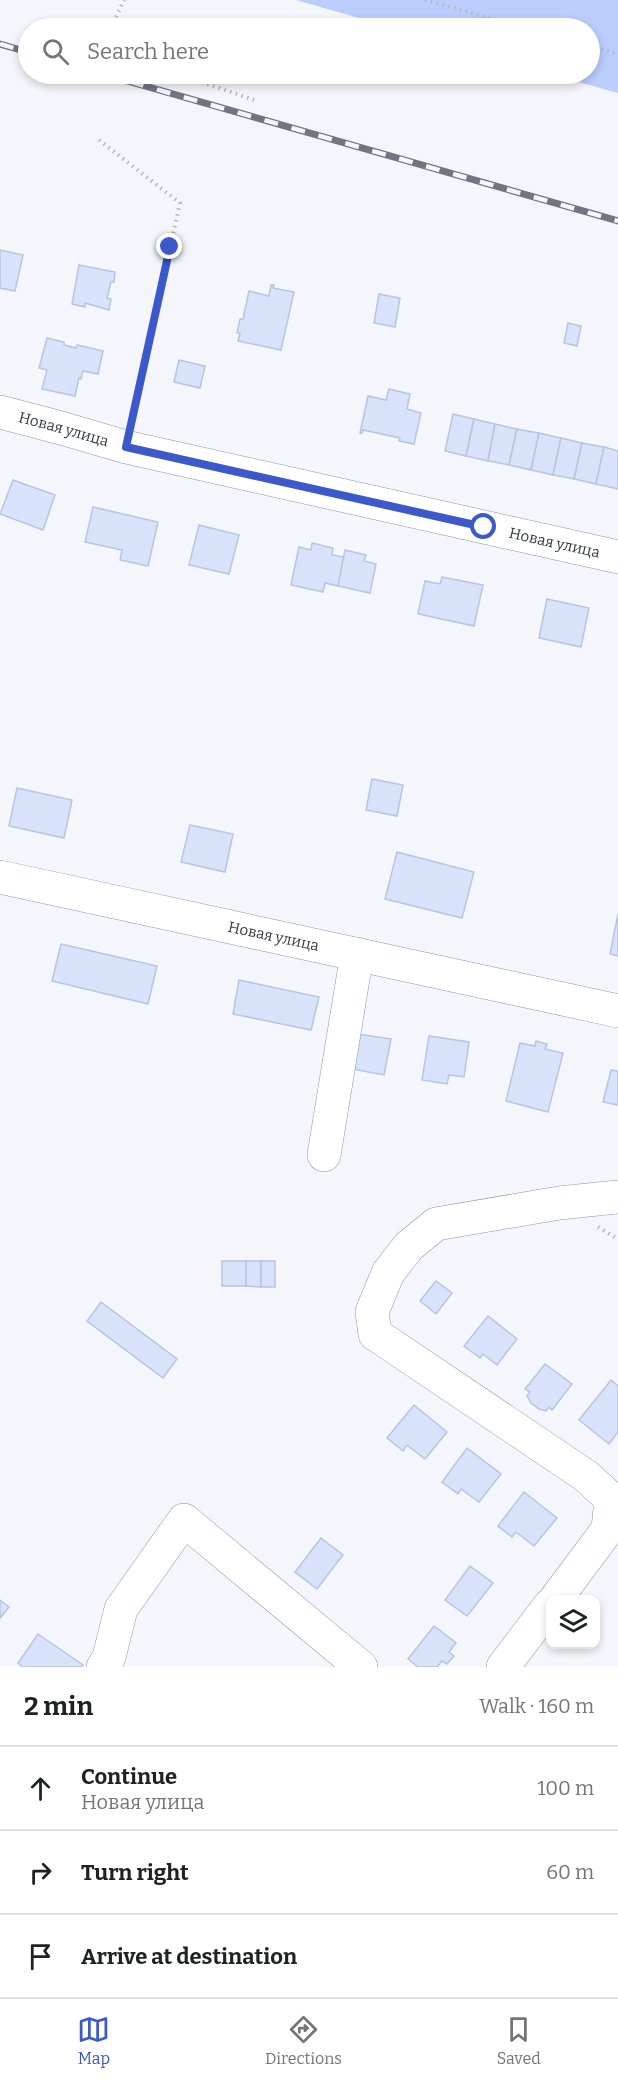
<!DOCTYPE html>
<html lang="en">
<head>
<meta charset="utf-8">
<style>
  body { margin:0; font-family:Bitter,serif; background:#f2f2f2; color:#202124 }
  .controls { position:absolute; right:18px; bottom:18px; display:grid; overflow:hidden; border-radius:12px; box-shadow:0 3px 9px #0003 }
  .controls button { width:54px; height:54px; display:grid; place-items:center; padding:0; border:0; border-bottom:2px solid #e0e0e0; background:#fff; color:#202124; font:30px sans-serif }
  .stop { position:absolute; width:18px; height:18px; margin:-14px; border:4px solid #3c59cc; border-radius:50%; background:#fff }
  .stop.end { background:#3c59cc; border-color:#fff; box-shadow:0 2px 6px #0008 }
  .list { margin:0; padding:0; list-style:none }
  h2 { display:flex; justify-content:space-between; align-items:center; height:78px; margin:0; padding:0 24px; font-size:26px }
  h2 small { font-size:20px; font-weight:400; color:#757577 }
  .list li { display:grid; grid-template-columns:39px 1fr auto; gap:18px; align-items:center; box-sizing:border-box; height:84px; padding:0 24px; border-top:2px solid #e0e0e0 }
  .list b { display:block; font-size:22px; white-space:nowrap }
  .list p { margin:0; font-size:20px; white-space:nowrap; color:#757577 }
  .list em { font-size:20px; font-style:normal; color:#757577 }
  .icon { flex:none; width:33px; height:33px; fill:none; stroke:currentColor; stroke-width:2; stroke-linecap:round; stroke-linejoin:round }
  .map { position:relative; flex:none; width:618px; height:1667px; overflow:hidden }
  .search { position:absolute; background:#fff; box-shadow:0 3px 9px #0003; left:18px; right:18px; top:18px; height:66px; display:flex; align-items:center; gap:15px; box-sizing:border-box; padding:0 21px; border-radius:33px; color:#757577; font-size:22px }
  .sheet { height:330px; background:#fff }
  nav { display:flex; justify-content:space-around; align-items:center; box-sizing:border-box; height:84px; border-top:2px solid #e0e0e0; background:#fff; font-size:16px; color:#757577 }
  nav a { display:grid; justify-items:center; gap:3px }
  nav .on { color:#3c59cc }
  .map>svg:first-child { display:block }
  .green { fill:#bbcdfd }
  .building { fill:#d8e2fb; stroke:#b9c4e1; stroke-width:1.5 }
  .lines { fill:none; stroke-linecap:round; stroke-linejoin:round }
  .minor-casing { stroke:#8b95b1; stroke-width:34 }
  .path { stroke:#b5b7bf; stroke-width:4; stroke-dasharray:1.5 4.5; stroke-linecap:butt }
  .minor { stroke:#fff; stroke-width:33 }
  .rail-casing { stroke:#72757f; stroke-width:7 }
  .rail { stroke:#f4f6fc; stroke-width:4.5; stroke-dasharray:14; stroke-linecap:butt }
  .route { stroke:#3c59cc; stroke-width:8 }
  .labels { text-anchor:middle; dominant-baseline:central; stroke-width:4.5; stroke-linejoin:round; paint-order:stroke }
  .street-label { font-size:15px; fill:#353945; stroke:#f4f6fc }
</style>
</head>
<body>
<div class="map">
<svg width="618" height="1667" viewBox="0 0 618 1667">
  <rect width="100%" height="100%" fill="#f4f6fc"/>
  <polygon class="green" points="296,0 618,0 618,93 550,74 590,74 590,28 394,28"/>
  <g class="building">
    <polygon points="0,250 23,255 15,291 0,288"/>
    <polygon points="79,265 115,272 114,282 111,282 107,298 111,299 109,310 85,303 85,307 72,304"/>
    <polygon points="271,285 274,285 273,288 294,292 281,350 238,341 240,333 237,333 240,319 243,319 249,291 269,296"/>
    <polygon points="379,294 400,298 395,327 374,323"/>
    <polygon points="568,323 581,326 577,346 564,343"/>
    <polygon points="47,338 64,342 64,345 76,348 77,345 103,351 98,374 83,371 81,379 79,378 75,396 42,389 47,370 39,368"/>
    <polygon points="179,360 205,366 200,388 174,382"/>
    <polygon points="389,389 410,394 407,409 421,413 414,444 399,441 400,438 363,430 362,433 360,433 368,396 386,400"/>
    <polygon points="453,414 474,419 466,456 445,451"/>
    <polygon points="474,419 495,424 488,461 466,456"/>
    <polygon points="495,424 517,429 509,465 488,461"/>
    <polygon points="517,429 539,433 531,470 509,465"/>
    <polygon points="539,433 561,438 553,475 531,470"/>
    <polygon points="561,438 582,443 574,479 553,475"/>
    <polygon points="582,443 604,447 596,484 574,479"/>
    <polygon points="604,447 618,451 618,489 596,484"/>
    <polygon points="13,480 55,495 43,530 0,514"/>
    <polygon points="93,507 158,522 148,566 120,560 122,550 85,542"/>
    <polygon points="199,525 239,535 229,574 189,565"/>
    <polygon points="312,543 333,548 332,555 344,557 338,586 325,583 323,592 291,585 299,547 311,550"/>
    <polygon points="345,550 366,555 364,561 376,564 370,593 338,586"/>
    <polygon points="442,577 483,585 474,626 418,614 425,581 440,584"/>
    <polygon points="547,599 589,608 581,647 539,638"/>
    <polygon points="372,779 403,785 397,816 366,810"/>
    <polygon points="17,788 72,800 64,838 9,826"/>
    <polygon points="190,825 233,834 225,872 181,862"/>
    <polygon points="397,852 474,872 462,918 385,899"/>
    <polygon points="618,914 618,956 610,954"/>
    <polygon points="61,944 157,966 148,1004 52,981"/>
    <polygon points="239,980 319,997 311,1030 233,1014"/>
    <polygon points="358,1034 391,1039 384,1075 352,1069"/>
    <polygon points="429,1036 469,1042 464,1077 449,1075 447,1084 422,1080"/>
    <polygon points="536,1041 547,1044 545,1049 563,1053 548,1112 506,1101 520,1043 535,1046"/>
    <polygon points="611,1070 618,1071 618,1105 603,1102"/>
    <rect x="222" y="1261" width="24" height="25"/>
    <polygon points="246,1261 261,1261 261,1287 246,1286"/>
    <rect x="261" y="1261" width="14" height="26"/>
    <polygon points="436,1281 452,1293 436,1314 420,1301"/>
    <polygon points="101,1302 177,1359 163,1378 87,1321"/>
    <polygon points="488,1316 517,1339 497,1365 483,1354 480,1358 464,1346"/>
    <polygon points="545,1364 572,1384 552,1410 549,1407 546,1411 539,1409 531,1403 527,1396 530,1392 525,1389"/>
    <polygon points="611,1380 618,1386 618,1432 609,1444 579,1420"/>
    <polygon points="414,1405 447,1432 425,1459 407,1445 403,1451 387,1438"/>
    <polygon points="467,1448 501,1474 479,1502 461,1489 458,1494 442,1482"/>
    <polygon points="524,1492 557,1518 534,1546 516,1532 512,1537 498,1526"/>
    <polygon points="321,1538 343,1555 317,1589 295,1572"/>
    <polygon points="470,1566 493,1583 467,1616 445,1600"/>
    <polygon points="0,1600 9,1607 0,1618"/>
    <polygon points="434,1626 456,1643 449,1652 454,1656 447,1664 442,1661 437,1667 418,1667 408,1659"/>
    <polygon points="38,1634 83,1665 81,1667 23,1667 18,1663"/>
  </g>
  <g class="lines">
    <defs>
      <g id="minor">
        <path id="s1" d="M0,412L61,428L126,447L618,557"/>
        <path id="s2" d="M0,877L618,1011"/>
        <polyline points="324,1155 357,954"/>
        <polyline points="555,1600 608,1529 611,1499 586,1476 375,1334 372,1312 388,1273 409,1246 436,1224 559,1203 618,1197"/>
        <polyline points="103,1667 109,1657 121,1609 184,1520 361,1667"/>
        <polyline points="503,1667 550,1605"/>
      </g>
    </defs>
    <use href="#minor" class="minor-casing"/>
    <g class="path">
      <polyline points="425,0 526,28"/>
      <polyline points="111,28 124,0"/>
      <polyline points="590,46 618,54"/>
      <polyline points="179,74 254,100"/>
      <polyline points="99,140 180,203 131,421"/>
      <polyline points="598,1227 618,1239"/>
    </g>
    <use href="#minor" class="minor"/>
    <defs>
      <g id="rail">
        <polyline points="0,44 28,52"/>
        <polyline points="103,74 618,221"/>
      </g>
    </defs>
    <use href="#rail" class="rail-casing"/>
    <use href="#rail" class="rail"/>
  </g>
  <g class="lines">
    <polyline class="route" points="170,247 126,447 484,527"/>
  </g>
  <g class="labels">
    <g class="street-label">
      <text stroke="none"><textPath href="#s1" startOffset="66">Новая улица</textPath></text>
      <text stroke="none"><textPath href="#s1" startOffset="570">Новая улица</textPath></text>
      <text stroke="none"><textPath href="#s2" startOffset="280">Новая улица</textPath></text>
    </g>
  </g>
</svg>
<div class="controls">
<button><svg class="icon" aria-label="layers" viewBox="0 0 24 24"><path d="M12 4l9 5-9 5-9-5zM3 14l9 5 9-5"/></svg></button>
</div>
<div class="stop" style="left:484px;top:527px"></div>
<div class="stop end" style="left:170px;top:247px"></div>
<div class="search"><svg class="icon" aria-label="search" viewBox="0 0 24 24"><circle cx="10" cy="10" r="6"/><path d="M15 15l6 6"/></svg>Search here</div>
</div>
<section class="sheet">
<h2>2 min<small>Walk · 160 m</small></h2>
<ul class="list">
<li><svg class="icon" aria-label="ahead" viewBox="0 0 24 24"><path d="M12 20V5M6 11l6-6 6 6"/></svg><div><b>Continue</b><p>Новая улица</p></div><em>100 m</em></li>
<li><svg class="icon" aria-label="right" viewBox="0 0 24 24"><path d="M7 20v-9h11M14 6l5 5-5 5"/></svg><div><b>Turn right</b></div><em>60 m</em></li>
<li><svg class="icon" aria-label="arrive" viewBox="0 0 24 24"><path d="M6 21V4h12l-3 4 3 4H6"/></svg><div><b>Arrive at destination</b></div></li>
</ul>
</section>
<nav>
<a class="on"><svg class="icon" aria-label="map" viewBox="0 0 24 24"><path d="M3 6l6-2 6 2 6-2v14l-6 2-6-2-6 2zM9 4v14M15 6v14"/></svg>Map</a>
<a><svg class="icon" aria-label="directions" viewBox="0 0 24 24"><path d="M12 3l9 9-9 9-9-9zM9 14v-3h6M13 9l2 2-2 2"/></svg>Directions</a>
<a><svg class="icon" aria-label="saved" viewBox="0 0 24 24"><path d="M7 4h10v16l-5-4-5 4z"/></svg>Saved</a>
</nav>
</body>
</html>
